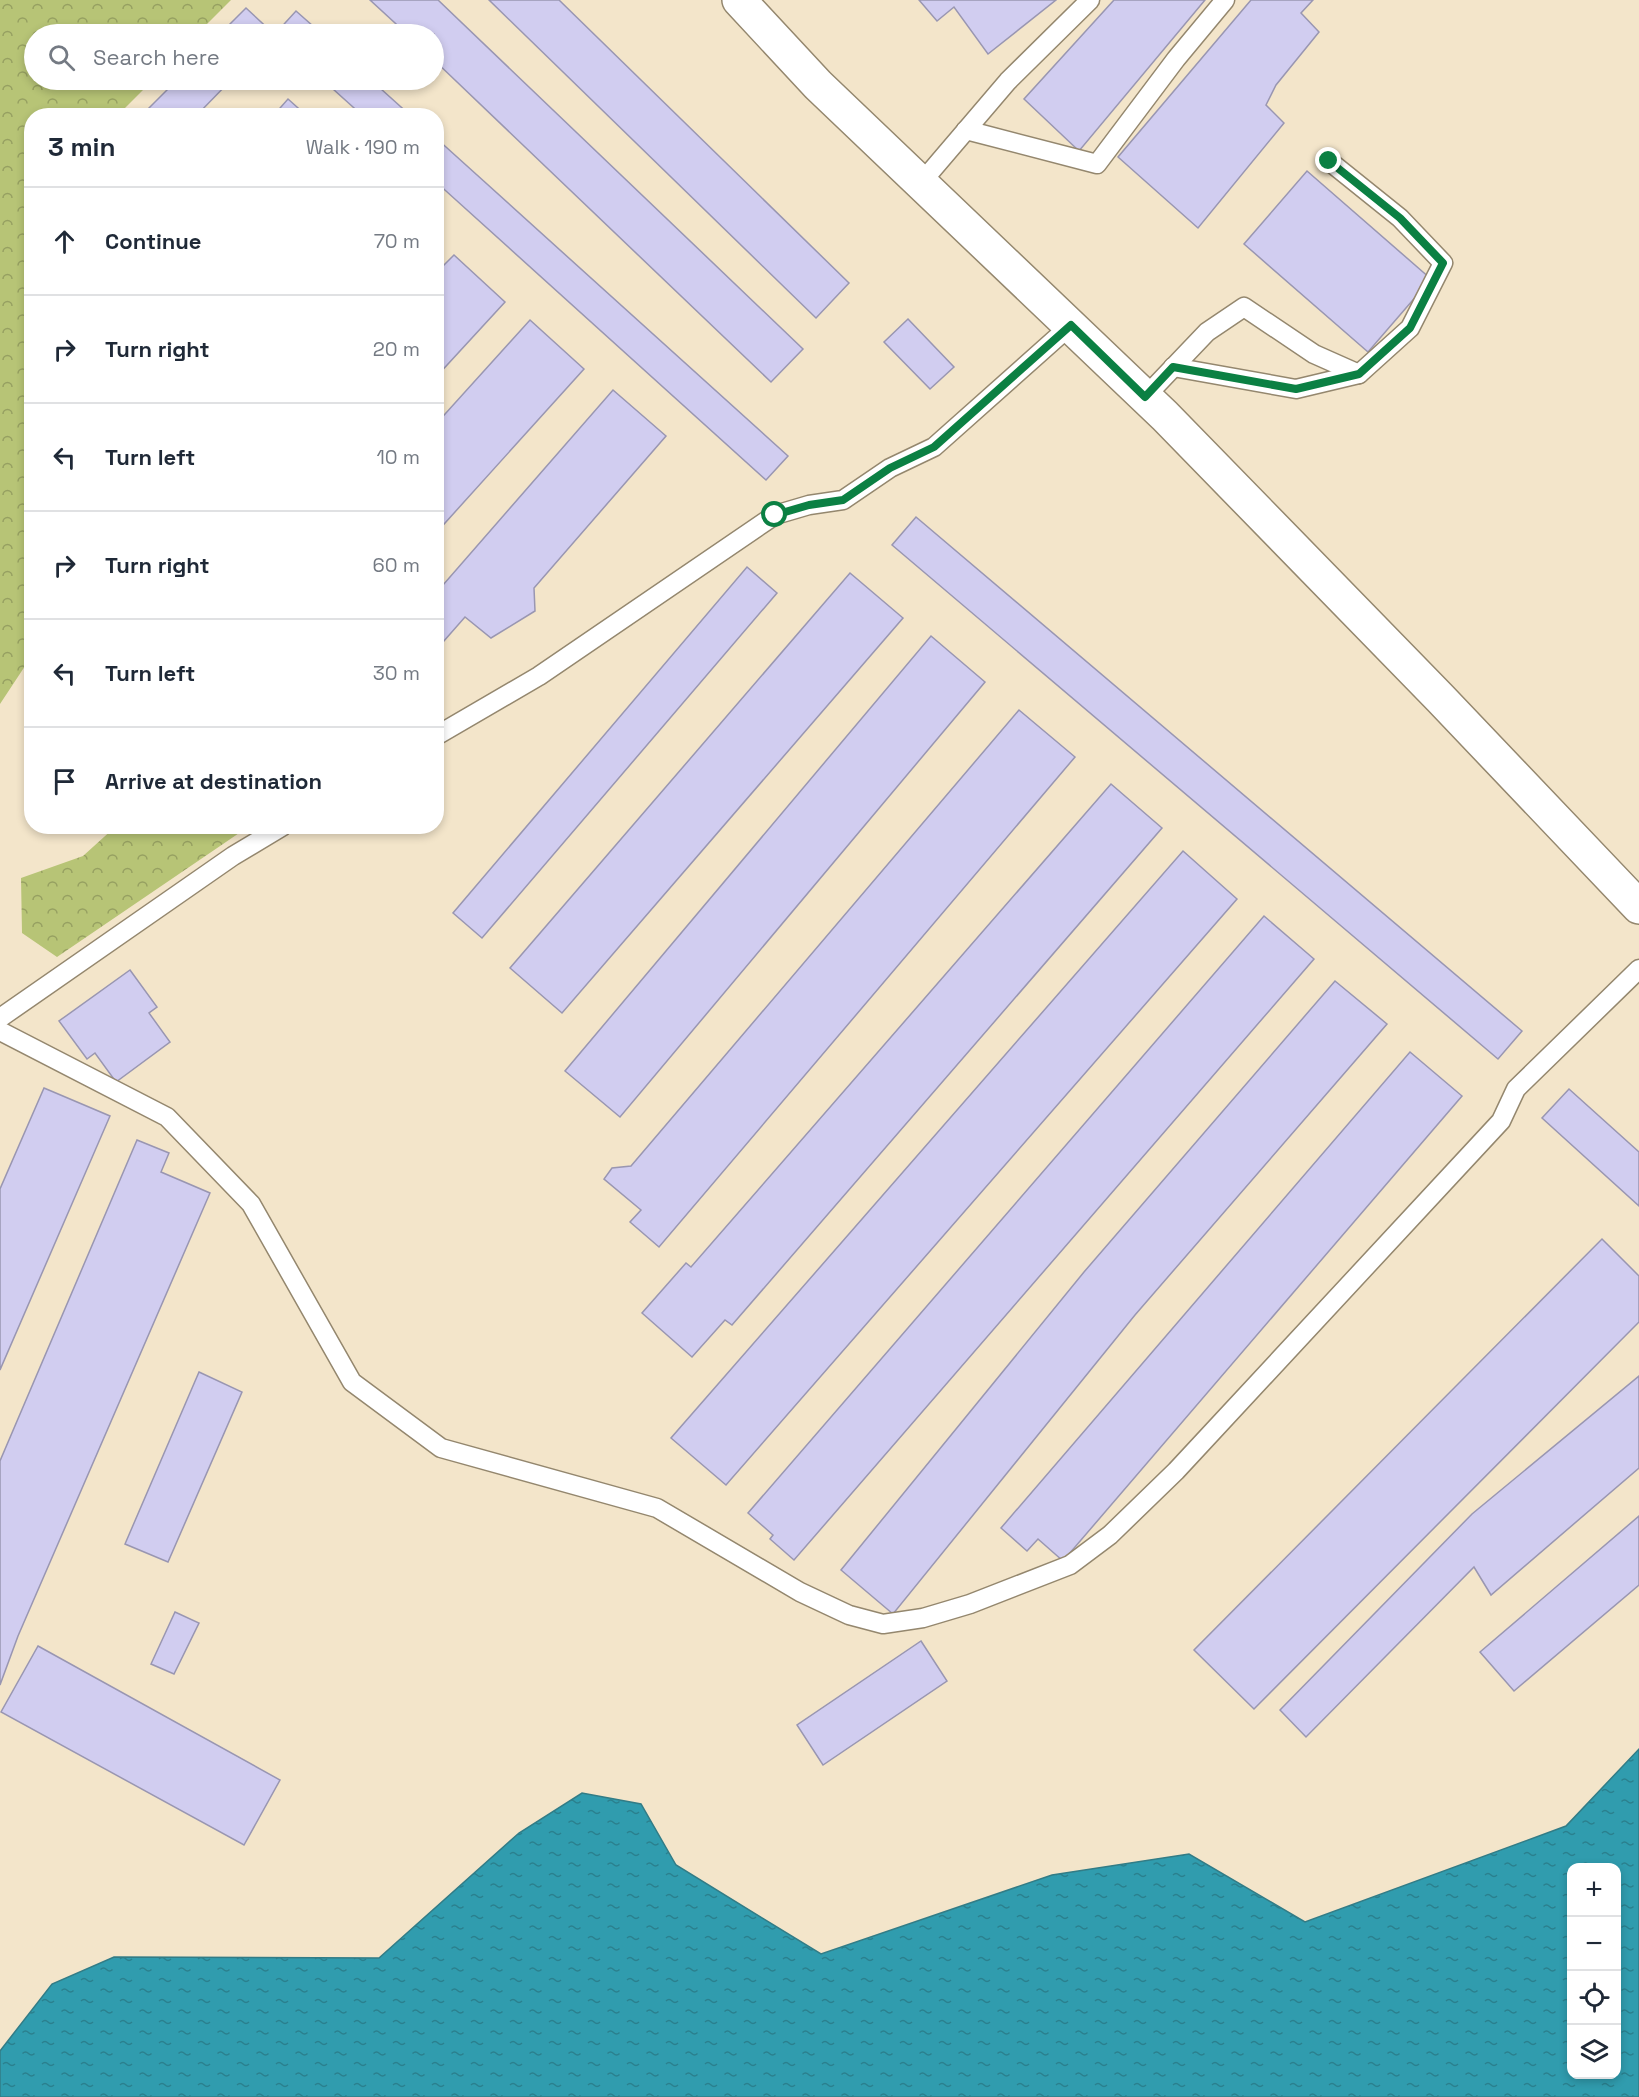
<!DOCTYPE html>
<html lang="en">
<head>
<meta charset="utf-8">
<style>
  body { margin:0; font-family:"Space Grotesk",sans-serif; background:#f2f2f3; color:#1f2937 }
  .controls { position:absolute; right:18px; bottom:18px; display:grid; overflow:hidden; border-radius:12px; box-shadow:0 3px 9px #0003 }
  .controls button { width:54px; height:54px; display:grid; place-items:center; padding:0; border:0; border-bottom:2px solid #e0e1e3; background:#fff; color:#1f2937; font:30px sans-serif }
  .stop { position:absolute; width:18px; height:18px; margin:-14px; border:4px solid #0b8043; border-radius:50%; background:#fff }
  .stop.end { background:#0b8043; border-color:#fff; box-shadow:0 2px 6px #0008 }
  .list { margin:0; padding:0; list-style:none }
  h2 { display:flex; justify-content:space-between; align-items:center; height:78px; margin:0; padding:0 24px; font-size:26px }
  h2 small { font-size:20px; font-weight:400; color:#747a83 }
  .list li { display:grid; grid-template-columns:39px 1fr auto; gap:18px; align-items:center; box-sizing:border-box; height:108px; padding:0 24px; border-top:2px solid #e0e1e3 }
  .list b { display:block; font-size:22px; white-space:nowrap }
  .list em { font-size:20px; font-style:normal; color:#747a83 }
  .icon { flex:none; width:33px; height:33px; fill:none; stroke:currentColor; stroke-width:2; stroke-linecap:round; stroke-linejoin:round }
  .map { position:relative; flex:none; width:1639px; height:2097px; overflow:hidden }
  .search { position:absolute; background:#fff; box-shadow:0 3px 9px #0003; left:24px; top:24px; width:420px; height:66px; display:flex; align-items:center; gap:15px; box-sizing:border-box; padding:0 21px; border-radius:33px; color:#747a83; font-size:22px }
  .panel { position:absolute; background:#fff; box-shadow:0 3px 9px #0003; left:24px; top:108px; width:420px; height:726px; border-radius:24px }
  .map>svg:first-child { display:block }
  .forest { fill:url(#forest-crowns) }
  .water { fill:url(#water-ripples); stroke:#327c86; stroke-width:1.5; fill-rule:evenodd }
  .building { fill:#d1cdf0; stroke:#9996b1; stroke-width:1.5 }
  .lines { fill:none; stroke-linecap:round; stroke-linejoin:round }
  .lane-casing { stroke:#94876e; stroke-width:21 }
  .street-casing { stroke:#94876e; stroke-width:36 }
  .lane { stroke:#fff; stroke-width:18 }
  .street { stroke:#fff; stroke-width:33 }
  .route { stroke:#0b8043; stroke-width:8 }
</style>
</head>
<body>
<div class="map">
<svg width="1639" height="2097" viewBox="0 0 1639 2097">
  <defs>
    <pattern id="forest-crowns" width="20" height="18" patternUnits="userSpaceOnUse" patternTransform="scale(1.5)"><rect width="20" height="18" fill="#b7c476"/><path d="M2 6a3 3 0 1 1 6 0M12 15a3 3 0 1 1 6 0" fill="none" stroke="#96a061"/></pattern>
    <pattern id="water-ripples" width="26" height="14" patternUnits="userSpaceOnUse" patternTransform="scale(1.5)"><rect width="26" height="14" fill="#309cae"/><path d="M2 4q2-2 4 0t4 0M15 11q2-2 4 0t4 0" fill="none" stroke="#2a808e"/></pattern>
  </defs>
  <rect width="100%" height="100%" fill="#f3e5ca"/>
  <g class="forest">
    <polygon points="0,0 231,0 197,34 34,34 34,80 153,80 118,115 32,116 31,657 0,704"/>
    <polygon points="115,827 248,827 57,957 22,933 21,878 83,856"/>
  </g>
  <path class="water" d="M1639,1749V2097H0V2051L52,1984L114,1957L379,1958L519,1833L582,1793L641,1804L676,1865L821,1954L1052,1875L1189,1854L1305,1922L1566,1826ZM1572,1868H1616V2074H1572Z"/>
  <g class="building">
    <polygon points="370,0 438,0 803,349 771,382 434,60 434,34 407,34"/>
    <polygon points="489,0 559,0 849,283 816,318"/>
    <polygon points="919,0 1056,0 988,54 954,7 937,21"/>
    <polygon points="1114,0 1205,0 1079,151 1024,99"/>
    <polygon points="1251,0 1313,0 1301,13 1319,32 1276,85 1266,105 1284,123 1198,228 1118,157"/>
    <polygon points="246,8 274,34 220,34"/>
    <polygon points="296,11 322,34 275,34"/>
    <polygon points="177,80 231,80 196,116 141,116"/>
    <polygon points="323,80 371,80 411,116 363,116"/>
    <polygon points="288,99 307,116 273,116"/>
    <polygon points="436,138 788,456 766,480 436,182"/>
    <polygon points="1307,171 1431,279 1368,352 1244,244"/>
    <polygon points="454,255 505,302 436,377 436,273"/>
    <polygon points="908,319 954,367 930,389 884,342"/>
    <polygon points="530,320 584,369 436,533 436,424"/>
    <polygon points="613,390 666,436 534,588 535,611 491,638 465,617 436,650 436,593"/>
    <polygon points="916,517 1522,1031 1498,1059 892,545"/>
    <polygon points="747,567 777,593 482,938 453,913"/>
    <polygon points="850,573 903,618 562,1013 510,968"/>
    <polygon points="931,636 985,682 620,1117 565,1071"/>
    <polygon points="1019,710 1075,757 659,1247 630,1222 641,1210 604,1179 612,1168 631,1166"/>
    <polygon points="1111,784 1162,828 732,1325 725,1320 692,1357 642,1313 686,1263 691,1267"/>
    <polygon points="1183,851 1237,899 726,1485 671,1438"/>
    <polygon points="1264,916 1314,959 794,1560 770,1539 773,1535 748,1513"/>
    <polygon points="130,970 157,1007 149,1013 170,1042 116,1082 95,1053 87,1059 59,1021"/>
    <polygon points="1335,981 1387,1024 1135,1315 893,1614 841,1570 1084,1272"/>
    <polygon points="1410,1052 1462,1096 1063,1561 1038,1539 1027,1551 1001,1528"/>
    <polygon points="44,1088 110,1116 0,1370 0,1189"/>
    <polygon points="1569,1089 1639,1152 1639,1206 1542,1118"/>
    <polygon points="137,1140 169,1153 161,1172 210,1193 18,1636 0,1685 0,1461"/>
    <polygon points="1602,1239 1639,1276 1639,1322 1254,1709 1194,1650"/>
    <polygon points="199,1372 242,1392 168,1562 125,1544"/>
    <polygon points="1639,1376 1639,1468 1491,1595 1474,1567 1306,1737 1280,1710 1472,1514"/>
    <polygon points="1639,1516 1639,1585 1514,1691 1480,1652"/>
    <polygon points="175,1612 199,1623 174,1674 151,1664"/>
    <polygon points="921,1641 947,1681 823,1765 797,1725"/>
    <polygon points="38,1646 280,1780 244,1845 1,1712"/>
  </g>
  <g class="lines">
    <defs>
      <g id="lane">
        <polyline points="966,130 1097,164 1176,59 1225,0"/>
        <polyline points="921,183 1008,81 1090,0"/>
        <polyline points="1173,367 1296,389 1359,374"/>
        <polyline points="1145,397 1207,332 1244,307 1314,354 1359,374 1410,328 1443,263 1400,218 1329,161"/>
        <polyline points="436,736 539,676 775,515 809,505 843,500 890,468 934,447 1071,325"/>
        <polyline points="0,1018 233,856 283,826"/>
        <polyline points="0,1031 167,1117 251,1204 352,1382 441,1448 657,1508 800,1592 849,1615 883,1624 923,1618 970,1604 1070,1565 1110,1535 1176,1471 1501,1121 1516,1089 1639,969"/>
      </g>
      <polyline id="street" points="739,0 818,85 1165,416 1440,698 1639,907"/>
    </defs>
    <use href="#lane" class="lane-casing"/>
    <use href="#street" class="street-casing"/>
    <use href="#lane" class="lane"/>
    <use href="#street" class="street"/>
  </g>
  <g class="lines">
    <polyline class="route" points="775,515 809,505 843,500 890,468 934,447 1071,325 1145,397 1173,367 1296,389 1359,374 1410,328 1443,263 1400,218 1329,161"/>
  </g>
</svg>
<div class="controls">
<button>+</button>
<button>−</button>
<button><svg class="icon" aria-label="locate" viewBox="0 0 24 24"><circle cx="12" cy="12" r="6"/><path d="M12 2v4M12 18v4M2 12h4M18 12h4"/></svg></button>
<button><svg class="icon" aria-label="layers" viewBox="0 0 24 24"><path d="M12 4l9 5-9 5-9-5zM3 14l9 5 9-5"/></svg></button>
</div>
<div class="stop" style="left:775px;top:515px"></div>
<div class="stop end" style="left:1329px;top:161px"></div>
<div class="search"><svg class="icon" aria-label="search" viewBox="0 0 24 24"><circle cx="10" cy="10" r="6"/><path d="M15 15l6 6"/></svg>Search here</div>
<section class="panel">
<h2>3 min<small>Walk · 190 m</small></h2>
<ul class="list">
<li><svg class="icon" aria-label="ahead" viewBox="0 0 24 24"><path d="M12 20V5M6 11l6-6 6 6"/></svg><div><b>Continue</b></div><em>70 m</em></li>
<li><svg class="icon" aria-label="right" viewBox="0 0 24 24"><path d="M7 20v-9h11M14 6l5 5-5 5"/></svg><div><b>Turn right</b></div><em>20 m</em></li>
<li><svg class="icon" aria-label="left" viewBox="0 0 24 24"><path d="M17 20v-9H6M10 6l-5 5 5 5"/></svg><div><b>Turn left</b></div><em>10 m</em></li>
<li><svg class="icon" aria-label="right" viewBox="0 0 24 24"><path d="M7 20v-9h11M14 6l5 5-5 5"/></svg><div><b>Turn right</b></div><em>60 m</em></li>
<li><svg class="icon" aria-label="left" viewBox="0 0 24 24"><path d="M17 20v-9H6M10 6l-5 5 5 5"/></svg><div><b>Turn left</b></div><em>30 m</em></li>
<li><svg class="icon" aria-label="arrive" viewBox="0 0 24 24"><path d="M6 21V4h12l-3 4 3 4H6"/></svg><div><b>Arrive at destination</b></div></li>
</ul>
</section>
</div>
</body>
</html>
